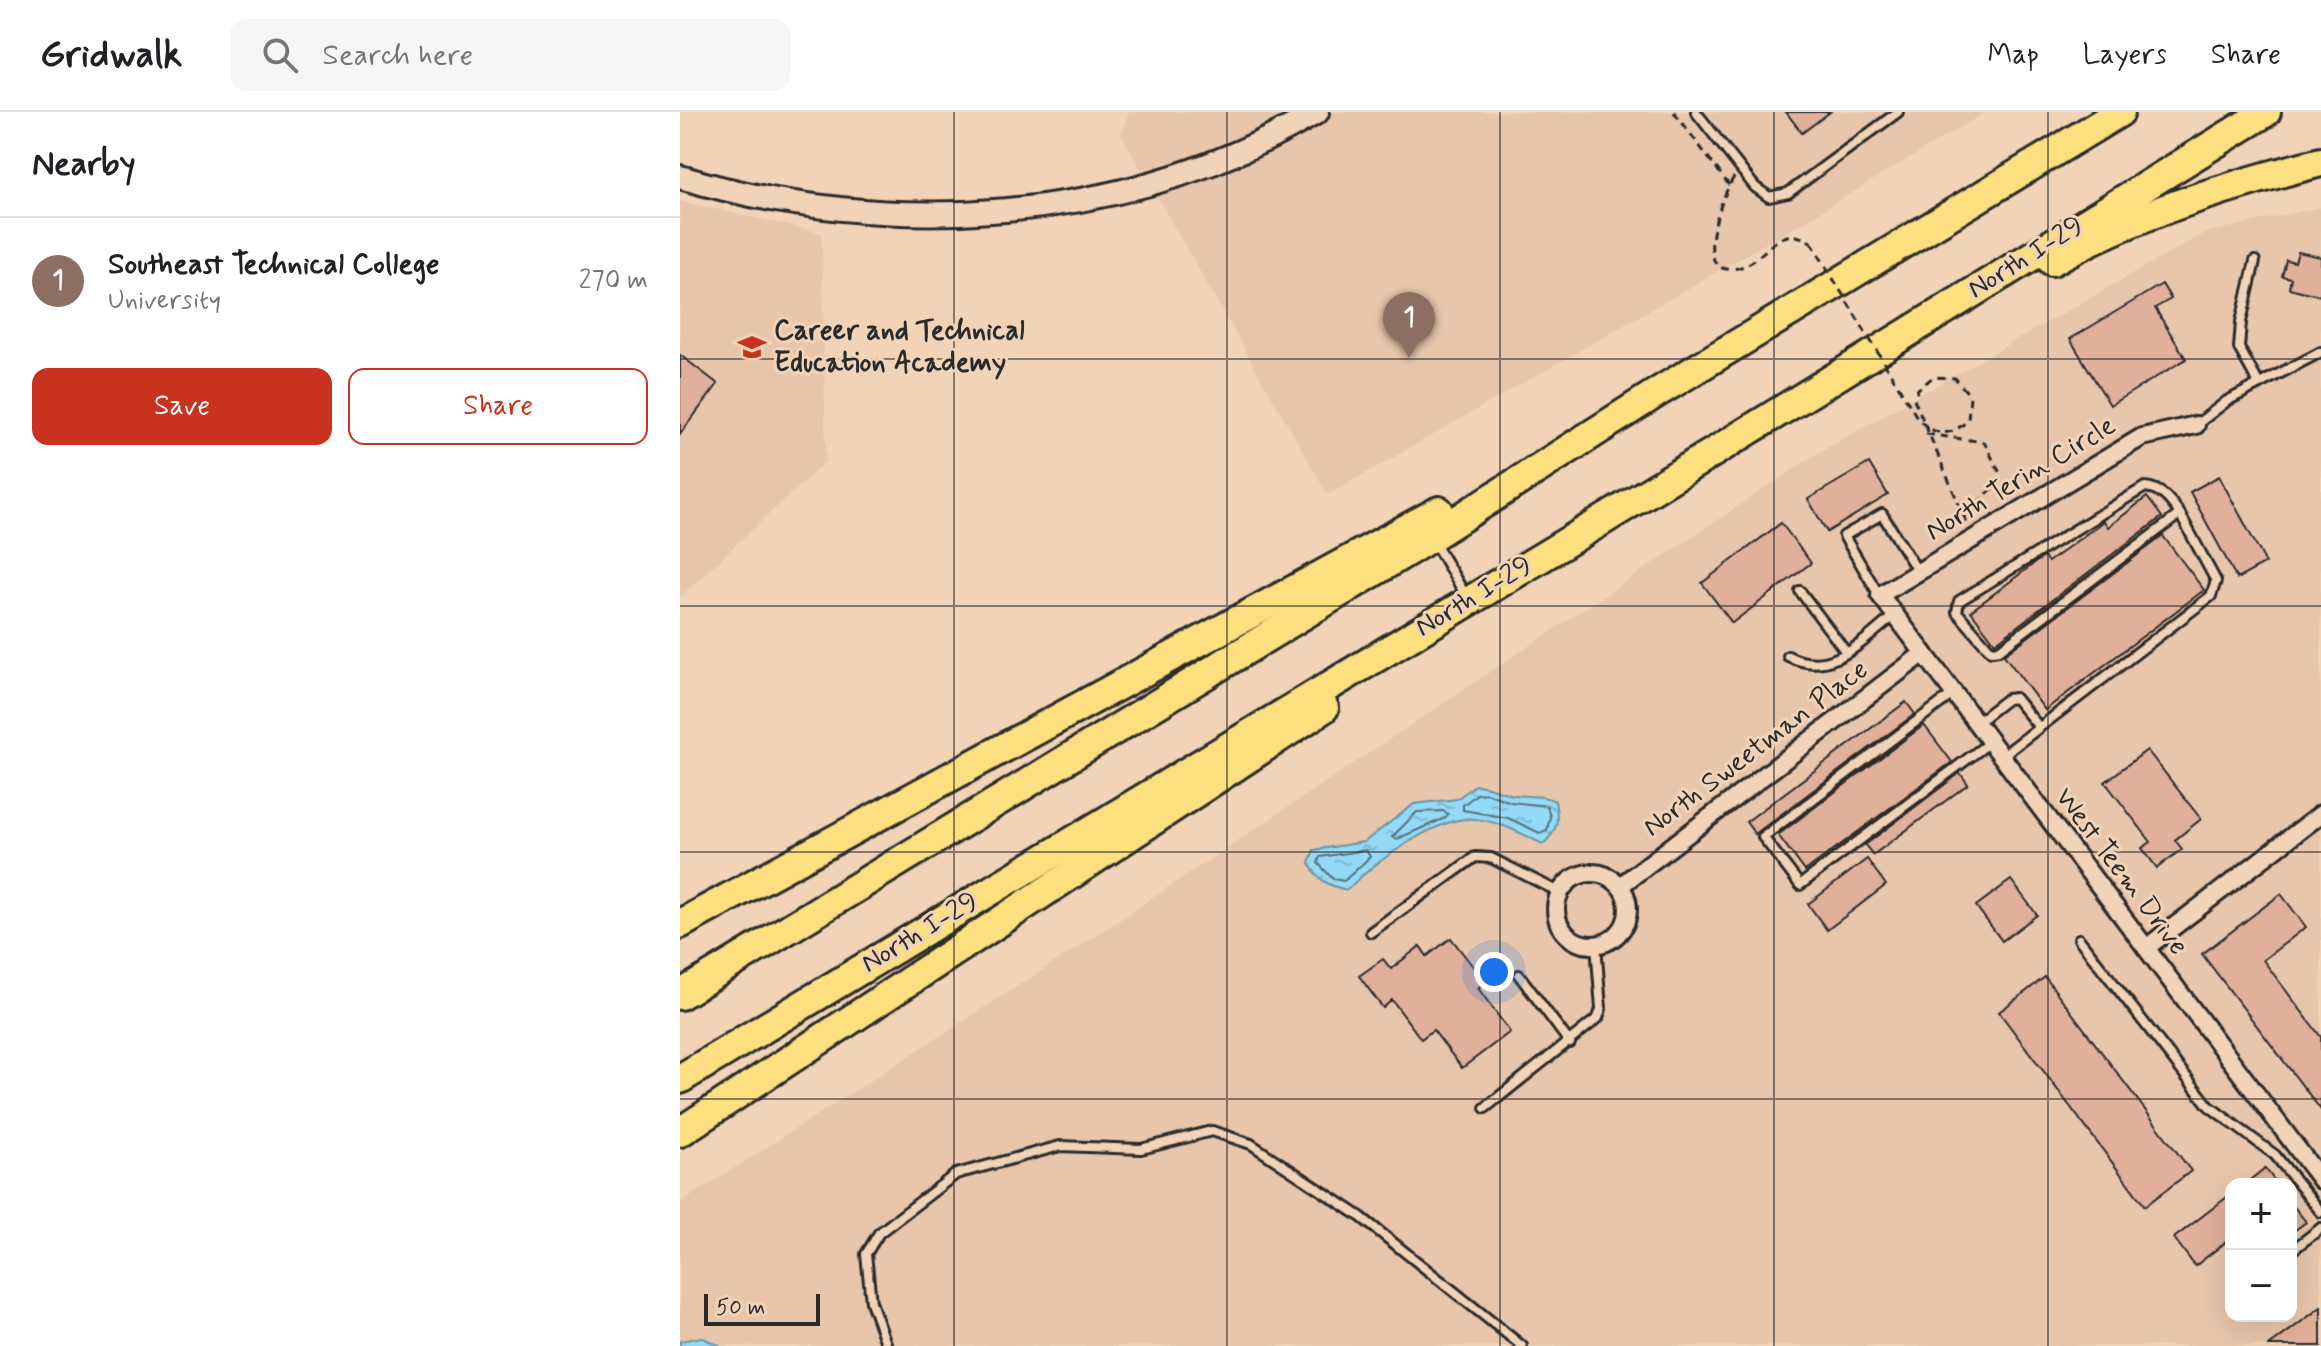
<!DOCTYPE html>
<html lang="en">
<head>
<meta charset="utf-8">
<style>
  body { margin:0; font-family:Mynerve,sans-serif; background:#f6f6f6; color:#202124 }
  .controls { position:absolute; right:24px; bottom:24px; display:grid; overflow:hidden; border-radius:16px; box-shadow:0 8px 32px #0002 }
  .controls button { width:72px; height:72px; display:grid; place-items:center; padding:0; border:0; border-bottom:2px solid #e0e0e0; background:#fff; color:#202124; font:40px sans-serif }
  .scale { position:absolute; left:24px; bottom:20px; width:116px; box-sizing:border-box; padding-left:8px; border:4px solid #2b2b2b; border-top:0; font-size:22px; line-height:28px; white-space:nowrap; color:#2b2b2b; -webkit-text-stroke:6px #f1d4b7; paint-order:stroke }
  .you { position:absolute; left:814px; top:860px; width:28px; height:28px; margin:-20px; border:6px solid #fff; border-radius:50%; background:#1a73e8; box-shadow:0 0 0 12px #1a73e833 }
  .badge { display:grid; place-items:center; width:52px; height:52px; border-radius:50%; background:#c8321e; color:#fff; font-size:26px; font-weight:700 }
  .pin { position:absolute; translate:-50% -66px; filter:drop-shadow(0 2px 4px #0008) }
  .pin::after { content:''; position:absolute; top:42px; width:28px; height:24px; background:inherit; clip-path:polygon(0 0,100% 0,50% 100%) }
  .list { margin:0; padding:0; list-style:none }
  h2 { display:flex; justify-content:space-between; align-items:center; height:104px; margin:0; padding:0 32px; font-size:34px }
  h2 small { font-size:26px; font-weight:400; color:#757577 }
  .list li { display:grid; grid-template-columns:52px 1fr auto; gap:24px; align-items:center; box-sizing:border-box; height:128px; padding:0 32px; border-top:2px solid #e0e0e0 }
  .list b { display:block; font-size:30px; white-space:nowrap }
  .list p { margin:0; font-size:26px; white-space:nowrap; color:#757577 }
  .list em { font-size:26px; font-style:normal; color:#757577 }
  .actions { display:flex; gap:16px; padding:24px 32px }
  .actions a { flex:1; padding:18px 0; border:2px solid #c8321e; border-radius:16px; text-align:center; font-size:28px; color:#c8321e }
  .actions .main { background:#c8321e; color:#fff }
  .icon { flex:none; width:44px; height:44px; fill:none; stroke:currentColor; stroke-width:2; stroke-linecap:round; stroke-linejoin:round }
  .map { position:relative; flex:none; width:1641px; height:1234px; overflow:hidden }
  header { display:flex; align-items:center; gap:48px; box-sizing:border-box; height:112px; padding:0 40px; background:#fff; border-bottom:2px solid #e0e0e0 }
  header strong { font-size:38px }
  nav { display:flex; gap:44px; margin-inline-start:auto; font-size:28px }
  .search { width:560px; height:72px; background:#f6f6f6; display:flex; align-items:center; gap:20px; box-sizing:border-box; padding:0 28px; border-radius:16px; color:#757577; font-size:30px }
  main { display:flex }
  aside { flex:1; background:#fff }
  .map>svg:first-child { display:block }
  .built { fill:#e8c6ab; fill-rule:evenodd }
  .water { fill:url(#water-ripples); stroke:#6a93a5; stroke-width:2 }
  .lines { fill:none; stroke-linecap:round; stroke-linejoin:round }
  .shore { stroke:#55717c; stroke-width:2 }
  .building { fill:#e1b09a; stroke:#2b2b2b; stroke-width:2 }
  .lane-casing { stroke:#2b2b2b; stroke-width:14 }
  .street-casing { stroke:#2b2b2b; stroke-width:22 }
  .secondary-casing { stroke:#2b2b2b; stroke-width:28 }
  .highway-casing { stroke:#2b2b2b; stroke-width:34 }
  .path { stroke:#2b2b2b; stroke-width:3; stroke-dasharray:8 6; stroke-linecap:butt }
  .lane { stroke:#f1d4b7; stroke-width:8 }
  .street { stroke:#f1d4b7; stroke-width:16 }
  .secondary { stroke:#f1d4b7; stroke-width:22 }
  .highway { stroke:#fce080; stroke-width:28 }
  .path-bridge { stroke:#2b2b2b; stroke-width:3; stroke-dasharray:8 6; stroke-linecap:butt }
  .grid { fill:none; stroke:#2b2b2b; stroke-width:2; stroke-opacity:0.55 }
  .labels { text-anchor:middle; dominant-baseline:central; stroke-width:6; stroke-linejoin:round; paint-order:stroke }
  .street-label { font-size:28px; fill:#2b2b2b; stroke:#f1d4b7 }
  .poi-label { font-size:28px; font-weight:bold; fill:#2b2b2b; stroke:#f1d4b7; text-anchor:start }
</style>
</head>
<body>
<header>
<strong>Gridwalk</strong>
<div class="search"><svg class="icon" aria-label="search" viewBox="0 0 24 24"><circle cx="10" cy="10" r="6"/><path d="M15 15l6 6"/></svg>Search here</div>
<nav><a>Map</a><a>Layers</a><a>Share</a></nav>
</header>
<main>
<aside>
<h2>Nearby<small></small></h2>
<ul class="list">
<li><span class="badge" style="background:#8d6e63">1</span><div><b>Southeast Technical College</b><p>University</p></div><em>270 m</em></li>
</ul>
<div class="actions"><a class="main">Save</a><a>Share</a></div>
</aside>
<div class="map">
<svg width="1641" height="1234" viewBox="0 0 1641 1234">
  <defs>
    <pattern id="water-ripples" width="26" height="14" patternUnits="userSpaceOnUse" patternTransform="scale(2)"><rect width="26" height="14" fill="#94d9f6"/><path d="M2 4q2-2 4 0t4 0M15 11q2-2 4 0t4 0" fill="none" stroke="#80bad3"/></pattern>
  </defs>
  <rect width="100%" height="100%" fill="#f1d4b7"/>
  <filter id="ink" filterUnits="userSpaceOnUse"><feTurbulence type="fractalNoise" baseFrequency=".0125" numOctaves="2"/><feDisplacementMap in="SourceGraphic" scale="16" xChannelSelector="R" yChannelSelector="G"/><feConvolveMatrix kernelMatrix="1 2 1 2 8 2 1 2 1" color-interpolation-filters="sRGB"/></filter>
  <g filter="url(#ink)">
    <g class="built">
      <polygon points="449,0 1306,0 1127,108 648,383 441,22"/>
      <polygon points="0,89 142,121 146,349 0,485"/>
      <path d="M1641,95V1234H0V1091L403,832L1136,342L1524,121ZM1551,1072H1611V1204H1551Z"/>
    </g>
    <g class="water">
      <path d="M795,673C810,673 820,681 835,683C850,685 860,682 875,689C879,708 878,719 863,732C840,721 819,709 794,707C757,704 691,753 667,778C648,774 638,768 629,751L634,738L684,730L734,692L777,687Z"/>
      <polygon points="21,1225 40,1234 0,1234 0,1229"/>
    </g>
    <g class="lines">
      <g class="shore">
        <polygon points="806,681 831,690 867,694 870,705 867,718 860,721 828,706 783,698 783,693 797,682"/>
        <polygon points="764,699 768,702 765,706 717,727 712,725 737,700"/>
        <polygon points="686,738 690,745 664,769 653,767 638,751 640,745"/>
      </g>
    </g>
    <g class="building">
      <polygon points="1106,0 1150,0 1122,21"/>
      <polygon points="1618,140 1641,145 1641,184 1609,176 1611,166 1602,164 1606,148 1615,150"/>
      <polygon points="1482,172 1491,187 1475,196 1506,247 1430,293 1390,227"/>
      <polygon points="0,243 38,272 0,322"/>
      <polygon points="1189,351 1208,383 1147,420 1128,387"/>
      <polygon points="1539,364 1586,451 1557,467 1510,380"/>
      <polygon points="1467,385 1482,405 1315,531 1291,499 1356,450 1364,445 1368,450 1424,409 1428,415"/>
      <polygon points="1101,411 1131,451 1052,511 1022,471"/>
      <polygon points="1483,424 1524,478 1365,598 1324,543"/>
      <polygon points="1226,590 1235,602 1075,722 1066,710"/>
      <polygon points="1244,613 1272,650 1125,759 1098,723"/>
      <polygon points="1467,638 1521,707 1495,728 1502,737 1477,756 1462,736 1471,730 1425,670"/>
      <polygon points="1280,661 1288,672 1193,743 1185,733"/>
      <polygon points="1187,747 1206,773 1147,818 1128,792"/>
      <polygon points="1331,768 1357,803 1322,829 1296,794"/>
      <polygon points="1601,782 1626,815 1583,848 1641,925 1641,998 1522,842"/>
      <polygon points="771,826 805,870 798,876 830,920 782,956 753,918 741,927 712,888 703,896 679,864 703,847 711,857 740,834 747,844"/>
      <polygon points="1365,865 1511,1059 1465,1094 1319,900"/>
      <polygon points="1585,1056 1597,1072 1565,1072"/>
      <polygon points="1551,1082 1551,1126 1515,1154 1494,1126"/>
      <polygon points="1611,1091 1626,1110 1611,1121"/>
      <polygon points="1641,1195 1641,1234 1589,1234"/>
    </g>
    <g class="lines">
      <defs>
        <g id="lane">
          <polyline points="1016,0 1075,75 1089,85 1108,81 1218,0"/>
          <polyline points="1575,149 1561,210 1559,236 1579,272"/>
          <polyline points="1516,313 1547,289 1641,240"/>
          <polyline points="754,430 786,484"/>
          <polyline points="1120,479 1166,540"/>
          <polyline points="1199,483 1164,424 1202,402 1238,460"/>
          <path d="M1108,544C1151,566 1181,530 1215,503"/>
          <polyline points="1274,581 1083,725 1120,773 1310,630"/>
          <polyline points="1296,611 1327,587 1335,586 1359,615"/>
          <path d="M1322,644L1531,484L1536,469L1500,402C1491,389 1481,376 1465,375L1279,489L1277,500L1311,539L1319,538L1500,402"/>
          <polyline points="691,820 795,745 811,746 879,780"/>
          <polyline points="1399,827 1529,994 1595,1043 1641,1100"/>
          <polyline points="839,863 890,931"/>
          <polyline points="805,996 918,906 921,897 916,832"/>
          <polyline points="1611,1139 1641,1116"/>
          <polyline points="207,1234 191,1190 186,1142 199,1121 276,1062 380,1034 461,1037 532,1019 571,1032 681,1105 842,1234"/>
        </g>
        <g id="street">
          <polyline points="1516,313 1462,325 1200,483 1641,1068"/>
          <circle cx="912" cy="797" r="36"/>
          <polyline points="940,774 1244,541"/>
          <polyline points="1466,836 1641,702"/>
        </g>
        <path id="secondary" d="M0,65C207,127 448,113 637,0"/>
        <g id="highway">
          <path d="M1372,149C1450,103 1554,72 1641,50"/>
          <polyline points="0,812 759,399"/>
          <polyline points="0,883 751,425 978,280 1440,0"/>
          <polyline points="0,967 920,410 1586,0"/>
          <polyline points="0,1020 644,596"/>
        </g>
      </defs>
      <use href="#lane" class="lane-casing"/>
      <use href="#street" class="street-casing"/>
      <use href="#secondary" class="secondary-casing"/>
      <use href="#highway" class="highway-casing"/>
      <g class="path">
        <polyline points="994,0 1049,73"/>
        <path d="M1054,65C1042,83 1007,172 1061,155C1079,150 1089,129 1107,124C1116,122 1123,126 1131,130"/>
        <polyline points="1234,287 1287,411"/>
        <polyline points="1246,322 1304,330 1321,363 1320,369 1283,405"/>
      </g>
      <use href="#lane" class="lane"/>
      <use href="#street" class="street"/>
      <use href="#secondary" class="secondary"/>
      <use href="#highway" class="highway"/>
      <path class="path-bridge" d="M1131,130L1238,307C1255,324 1270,326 1288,308L1290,284L1275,266L1253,265L1238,277L1234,287"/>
    </g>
  </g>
  <path class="grid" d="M274,0V1234M547,0V1234M820,0V1234M1094,0V1234M1368,0V1234M0,247H1641M0,494H1641M0,740H1641M0,987H1641"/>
  <defs>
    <symbol id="school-bare" viewBox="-9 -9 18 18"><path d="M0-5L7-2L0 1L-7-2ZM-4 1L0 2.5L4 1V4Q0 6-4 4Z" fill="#c8321e" stroke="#f1d4b7" stroke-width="2.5" paint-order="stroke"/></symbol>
  </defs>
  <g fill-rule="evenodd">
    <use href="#school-bare" x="52" y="215" width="40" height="40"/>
  </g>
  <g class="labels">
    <g class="street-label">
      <text transform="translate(1346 146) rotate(-32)">North I-29</text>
      <text transform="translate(1341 367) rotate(-31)">North Terin Circle</text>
      <text transform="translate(794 485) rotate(-31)">North I-29</text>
      <text transform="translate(1076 637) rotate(-37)">North Sweetman Place</text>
      <text transform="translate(1441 760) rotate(53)">West Teem Drive</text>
      <text transform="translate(240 821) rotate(-31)">North I-29</text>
    </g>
    <g class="poi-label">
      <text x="94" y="219">Career and Technical<tspan x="94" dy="32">Education Academy</tspan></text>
    </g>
  </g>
</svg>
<div class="controls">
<button>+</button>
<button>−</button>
</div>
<div class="scale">50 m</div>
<div class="you"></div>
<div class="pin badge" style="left:729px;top:246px;background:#8d6e63">1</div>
</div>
</main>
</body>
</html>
